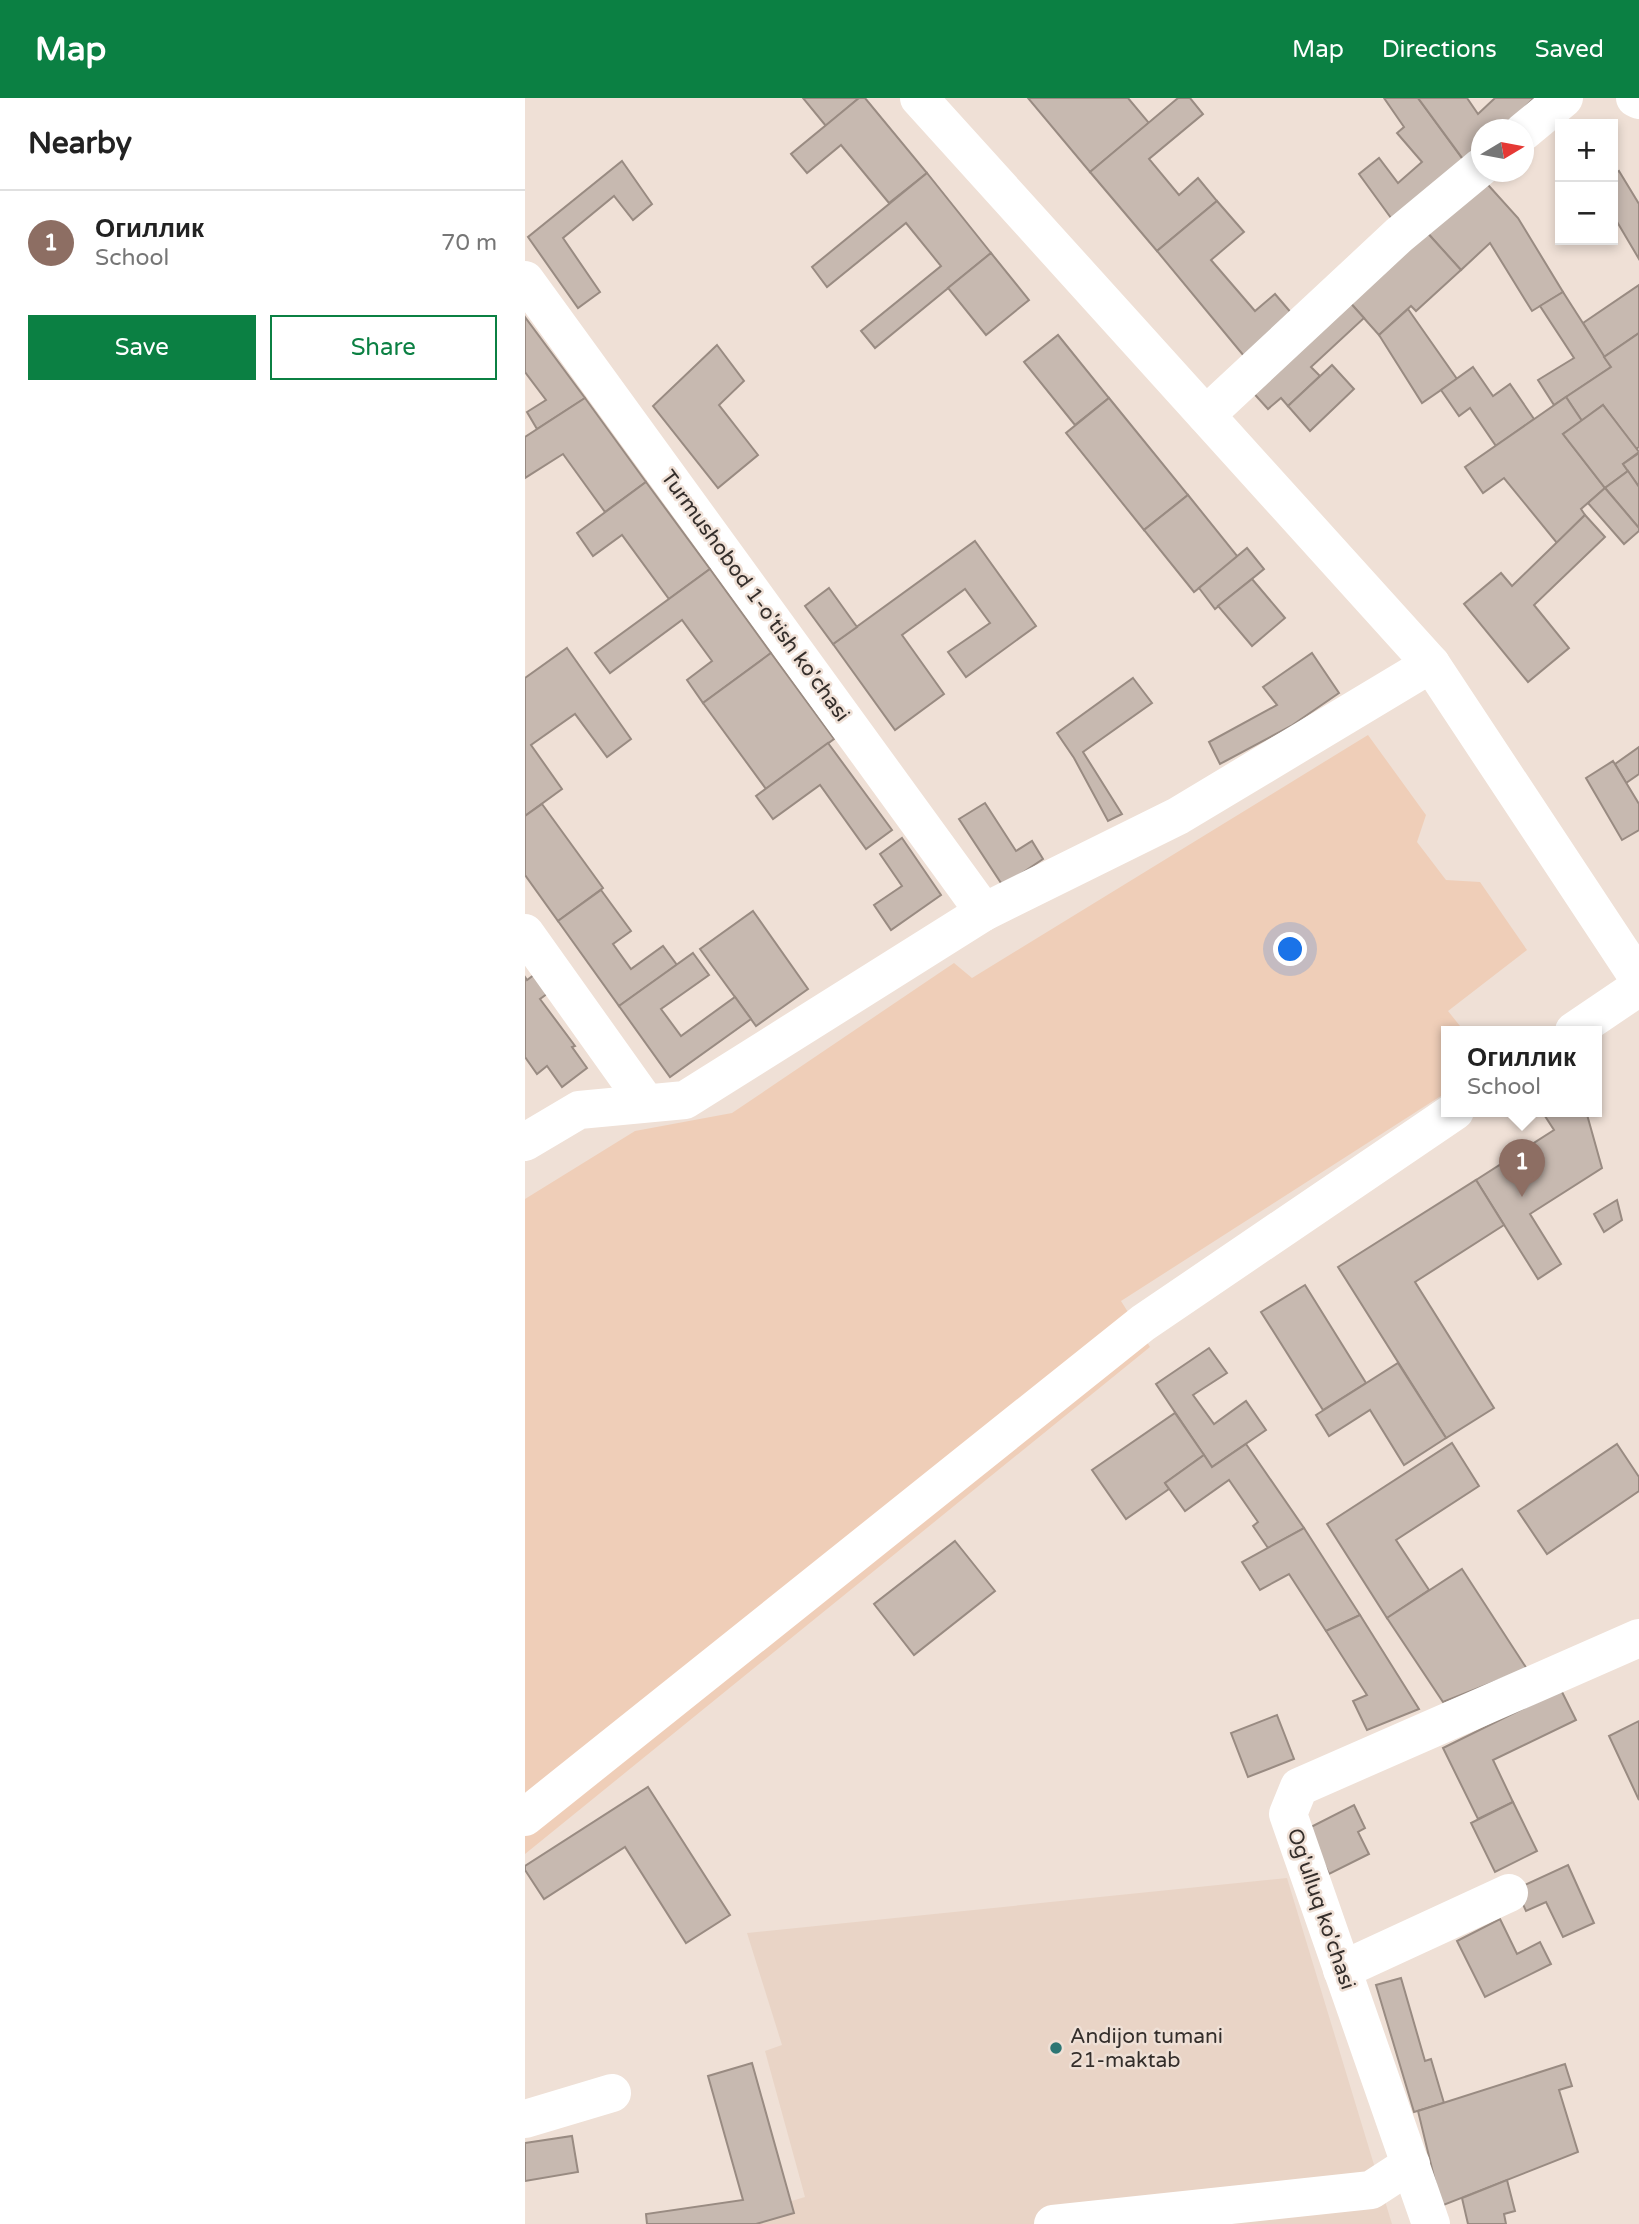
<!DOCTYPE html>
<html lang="en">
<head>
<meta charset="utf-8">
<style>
  body { margin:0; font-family:"Varela Round",sans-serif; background:#f6f6f6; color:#222 }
  .controls { position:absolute; right:21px; top:21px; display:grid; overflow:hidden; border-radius:0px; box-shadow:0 4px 10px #0003 }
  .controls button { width:63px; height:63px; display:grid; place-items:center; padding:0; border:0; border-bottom:2px solid #e0e0e0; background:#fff; color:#222; font:35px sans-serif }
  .compass { position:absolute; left:946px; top:21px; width:63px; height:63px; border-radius:50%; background:#fff; box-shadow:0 4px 10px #0003; rotate:80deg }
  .you { position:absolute; left:766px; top:852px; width:24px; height:24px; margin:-18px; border:5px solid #fff; border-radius:50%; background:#1a73e8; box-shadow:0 0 0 10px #1a73e833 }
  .badge { display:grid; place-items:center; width:46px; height:46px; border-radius:50%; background:#0b8043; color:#fff; font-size:23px; font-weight:700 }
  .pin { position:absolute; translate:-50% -58px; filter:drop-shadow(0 2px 4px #0008) }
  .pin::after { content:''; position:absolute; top:37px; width:24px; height:21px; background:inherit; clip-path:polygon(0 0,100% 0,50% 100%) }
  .popup { position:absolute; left:916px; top:928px; width:161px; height:91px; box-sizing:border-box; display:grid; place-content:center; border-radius:0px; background:#fff; filter:drop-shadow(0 2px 5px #0005); font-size:23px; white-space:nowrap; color:#767676 }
  .popup b { font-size:26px; color:#222 }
  .popup::after { content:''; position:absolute; left:50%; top:100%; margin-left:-14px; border:14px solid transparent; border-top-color:#fff }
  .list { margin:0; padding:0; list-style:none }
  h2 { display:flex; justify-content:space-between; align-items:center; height:91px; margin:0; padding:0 28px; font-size:30px }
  h2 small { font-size:23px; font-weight:400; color:#767676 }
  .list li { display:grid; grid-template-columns:46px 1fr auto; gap:21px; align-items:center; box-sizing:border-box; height:105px; padding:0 28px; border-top:2px solid #e0e0e0 }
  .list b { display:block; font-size:26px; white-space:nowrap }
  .list p { margin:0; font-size:23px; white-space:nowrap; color:#767676 }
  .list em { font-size:23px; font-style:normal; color:#767676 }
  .actions { display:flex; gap:14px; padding:21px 28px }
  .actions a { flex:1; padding:16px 0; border:2px solid #0b8043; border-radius:0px; text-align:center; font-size:24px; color:#0b8043 }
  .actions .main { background:#0b8043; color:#fff }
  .map { position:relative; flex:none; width:1114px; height:2126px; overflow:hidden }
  header { display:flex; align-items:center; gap:42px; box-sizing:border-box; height:98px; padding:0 35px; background:#0b8043; color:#fff }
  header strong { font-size:33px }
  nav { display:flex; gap:38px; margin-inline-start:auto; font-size:24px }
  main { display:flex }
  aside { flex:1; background:#fff }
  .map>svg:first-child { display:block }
  .built { fill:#e9d4c6 }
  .green { fill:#efceb8 }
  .building { fill:#c7b9b0; stroke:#998b82; stroke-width:2 }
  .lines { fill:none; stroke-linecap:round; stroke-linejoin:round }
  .minor { stroke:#fff; stroke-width:38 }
  .poi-dot { fill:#2c7674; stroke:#efe0d6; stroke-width:2.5 }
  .labels { text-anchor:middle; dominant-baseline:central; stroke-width:5; stroke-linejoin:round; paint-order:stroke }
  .street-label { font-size:21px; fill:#342e2b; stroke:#efe0d6 }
  .poi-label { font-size:21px; fill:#342e2b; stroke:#efe0d6; text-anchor:start }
</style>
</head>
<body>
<header>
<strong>Map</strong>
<nav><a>Map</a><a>Directions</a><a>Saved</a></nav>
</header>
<main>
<aside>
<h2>Nearby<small></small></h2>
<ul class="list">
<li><span class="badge" style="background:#8d6e63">1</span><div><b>Огиллик</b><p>School</p></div><em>70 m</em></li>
</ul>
<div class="actions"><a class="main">Save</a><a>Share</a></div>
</aside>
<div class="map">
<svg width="1114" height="2126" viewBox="0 0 1114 2126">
  <rect width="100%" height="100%" fill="#efe0d6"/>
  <polygon class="built" points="762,1780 867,2126 189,2126 280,2099 240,1953 257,1947 222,1835"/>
  <polygon class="green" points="843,637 901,717 892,744 921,782 955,784 1002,852 923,913 939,933 922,933 922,994 596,1203 625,1249 0,1756 0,1101 110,1033 207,1015 429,865 447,880"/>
  <g class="building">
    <polygon points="278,0 334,0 301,28"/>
    <polygon points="334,0 340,0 402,75 364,105 316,47 282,75 266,56"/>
    <polygon points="503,0 603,0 624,25 565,74"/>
    <polygon points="653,0 665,0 678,16 624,61 654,97 673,80 692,103 632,153 565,74"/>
    <polygon points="859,0 893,0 939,63 869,124 834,76 854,60 873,85 897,64 872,35 879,29"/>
    <polygon points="893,0 942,0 953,16 970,0 1009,0 977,32 956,32 956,48 938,61"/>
    <polygon points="97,63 127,106 108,122 89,98 38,140 75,194 53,210 3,139"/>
    <polygon points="1094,73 1114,106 1114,161 1088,117 1088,77"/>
    <polygon points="402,75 466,155 350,250 336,233 416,168 381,125 302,189 287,169"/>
    <polygon points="955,78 993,120 1038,194 1007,213 965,145 936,172 898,130"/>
    <polygon points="692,103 719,134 686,162 730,213 750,196 768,217 719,258 632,153"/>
    <polygon points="898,130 936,172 891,213 886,208 854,237 821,200"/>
    <polygon points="466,155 504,202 461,237 423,190"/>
    <polygon points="1114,187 1114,235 1079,259 1058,225"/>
    <polygon points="1038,194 1086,269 1029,307 1013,282 1049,260 1015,208"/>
    <polygon points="821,200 839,220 786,269 795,278 763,308 756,300 743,311 723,289"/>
    <polygon points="883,211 932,281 897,305 854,237"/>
    <polygon points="0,219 60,300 12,331 2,314 21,302 0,274"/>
    <polygon points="1114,235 1114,349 1111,351 1078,307 1057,323 1041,299 1086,269 1079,259"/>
    <polygon points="533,237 584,300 550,327 499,264"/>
    <polygon points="192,247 219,283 194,307 233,357 193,390 128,308"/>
    <polygon points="807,267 829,291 785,333 763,308"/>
    <polygon points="948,269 968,298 985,286 1009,321 971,348 945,310 934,318 916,292"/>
    <polygon points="1041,299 1057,323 1038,336 1080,390 1056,411 1060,417 1032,445 979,380 958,395 940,369"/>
    <polygon points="60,300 121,384 80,414 38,356 0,380 0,339"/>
    <polygon points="584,300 663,397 619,432 541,335"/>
    <polygon points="1078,307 1114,354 1098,366 1103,373 1080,390 1038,336"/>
    <polygon points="1114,355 1114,389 1098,366"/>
    <polygon points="1103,373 1114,389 1114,430 1080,390"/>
    <polygon points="121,384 185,471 144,501 97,437 68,458 52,435"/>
    <polygon points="1080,390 1114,430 1114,433 1099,446 1063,405"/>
    <polygon points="663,397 713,459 669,494 619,432"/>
    <polygon points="1060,417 1080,439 1009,507 1044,550 1003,584 939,506 976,475 987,488"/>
    <polygon points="450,443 511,528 441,579 423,554 465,525 440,491 377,537 419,596 370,632 308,546"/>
    <polygon points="722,450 739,471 690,511 674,490"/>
    <polygon points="185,471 246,555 178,605 162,582 187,563 157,522 85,575 70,555"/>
    <polygon points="727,481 760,520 727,548 693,508"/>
    <polygon points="304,490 332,529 308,546 280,508"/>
    <polygon points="42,550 106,641 82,659 50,616 6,647 37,691 0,718 0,580"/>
    <polygon points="246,555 309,641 241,691 178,605"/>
    <polygon points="787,555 814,595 766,628 695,666 684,644 752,607 738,589"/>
    <polygon points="608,580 627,605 558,654 597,716 583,723 549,660 532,635"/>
    <polygon points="303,645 367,732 341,751 295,687 248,721 231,698"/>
    <polygon points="1114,649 1114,676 1101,685 1090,666"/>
    <polygon points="1088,663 1114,706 1114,732 1097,742 1061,680"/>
    <polygon points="460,705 491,753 507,743 518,761 478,788 434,721"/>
    <polygon points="17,706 78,790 33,823 0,777 0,718"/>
    <polygon points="377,740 416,797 366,832 349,807 377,788 355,756"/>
    <polygon points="76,792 106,833 88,846 106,871 138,848 152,867 94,908 33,823"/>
    <polygon points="228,813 283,891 231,928 175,851"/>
    <polygon points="168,855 184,877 136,911 156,938 210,899 226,921 145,979 94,908"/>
    <polygon points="13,874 26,893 15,901 50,948 47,949 62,970 37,989 22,968 12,976 0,959 0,879 2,882"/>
    <polygon points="1029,1013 1061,1013 1077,1070 1005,1116 1036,1166 1013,1181 951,1082 1029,1032 1020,1018"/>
    <polygon points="951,1082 979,1127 890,1184 969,1310 921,1340 813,1169"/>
    <polygon points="1092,1102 1097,1122 1079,1134 1069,1116"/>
    <polygon points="780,1187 841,1285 798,1312 736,1214"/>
    <polygon points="684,1250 702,1275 668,1297 689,1326 721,1303 741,1332 687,1369 631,1286"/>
    <polygon points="873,1265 921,1340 879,1367 845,1312 804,1338 791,1317"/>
    <polygon points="650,1315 679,1357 640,1385 644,1391 601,1421 567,1372"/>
    <polygon points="927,1345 954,1388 871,1442 904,1492 862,1520 802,1426"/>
    <polygon points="721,1346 779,1430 743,1450 728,1428 733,1424 704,1382 660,1413 640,1385 679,1357 687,1369"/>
    <polygon points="1092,1346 1114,1379 1114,1393 1022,1456 993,1413"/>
    <polygon points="779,1430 835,1517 801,1533 764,1476 735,1492 717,1464"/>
    <polygon points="430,1443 470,1493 389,1557 349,1506"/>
    <polygon points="937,1471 1002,1571 918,1604 862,1520"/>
    <polygon points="835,1517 894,1611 842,1632 828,1603 842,1597 801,1533"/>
    <polygon points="1036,1592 1051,1622 968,1662 988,1704 953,1721 918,1650"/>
    <polygon points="752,1617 769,1661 723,1679 706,1635"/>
    <polygon points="1114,1623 1114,1702 1084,1638"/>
    <polygon points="123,1689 205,1817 161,1845 100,1749 19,1801 0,1772 0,1768"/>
    <polygon points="988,1704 1012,1753 970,1774 946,1725"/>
    <polygon points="829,1707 840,1730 833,1734 844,1756 804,1776 782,1731"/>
    <polygon points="1043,1767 1069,1825 1038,1839 1021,1804 1001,1813 991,1791"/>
    <polygon points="975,1821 992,1856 1015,1844 1026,1866 960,1899 932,1843"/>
    <polygon points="876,1880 900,1963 906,1961 919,2005 889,2014 851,1887"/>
    <polygon points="227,1965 269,2115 231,2126 122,2126 121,2116 218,2102 183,1978"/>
    <polygon points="1040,1966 1047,1988 1034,1992 1053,2054 916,2108 893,2013"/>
    <polygon points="47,2038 53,2074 0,2083 0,2045"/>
    <polygon points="982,2082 990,2113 979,2116 981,2126 943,2126 937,2100"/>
  </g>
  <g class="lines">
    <g class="minor">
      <polyline points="394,0 906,566 1114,881"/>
      <polyline points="1110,0 1114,2"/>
      <polyline points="998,34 1039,0"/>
      <polyline points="0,182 459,814"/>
      <polyline points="681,317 874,137 956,69"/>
      <polyline points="0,835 121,1005"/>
      <polyline points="1049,933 1114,889"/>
      <polyline points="0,1044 54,1012 160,1002 459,814 653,718 906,566"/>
      <polyline points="0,1719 618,1225 930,1013"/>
      <polyline points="817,1872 984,1795"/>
      <polyline points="0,2021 87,1995"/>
      <polyline points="528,2126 846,2092 886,2066"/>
      <polyline points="906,2126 763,1716 774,1689 1114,1540"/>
    </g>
  </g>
  <circle class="poi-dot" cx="531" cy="1950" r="7"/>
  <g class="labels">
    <g class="street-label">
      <text transform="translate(230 498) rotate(54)">Turmushobod 1-o'tish ko'chasi</text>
      <text transform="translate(796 1811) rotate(71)">Og'ulluq ko'chasi</text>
    </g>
    <g class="poi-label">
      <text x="545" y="1938">Andijon tumani<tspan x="545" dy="24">21-maktab</tspan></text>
    </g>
  </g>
</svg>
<div class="controls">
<button>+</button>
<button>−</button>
</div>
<svg class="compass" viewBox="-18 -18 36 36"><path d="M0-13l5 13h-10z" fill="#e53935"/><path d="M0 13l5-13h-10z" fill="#767676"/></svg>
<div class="you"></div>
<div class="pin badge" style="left:997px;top:1099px;background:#8d6e63">1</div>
<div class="popup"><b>Огиллик</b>School</div>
</div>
</main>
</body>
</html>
